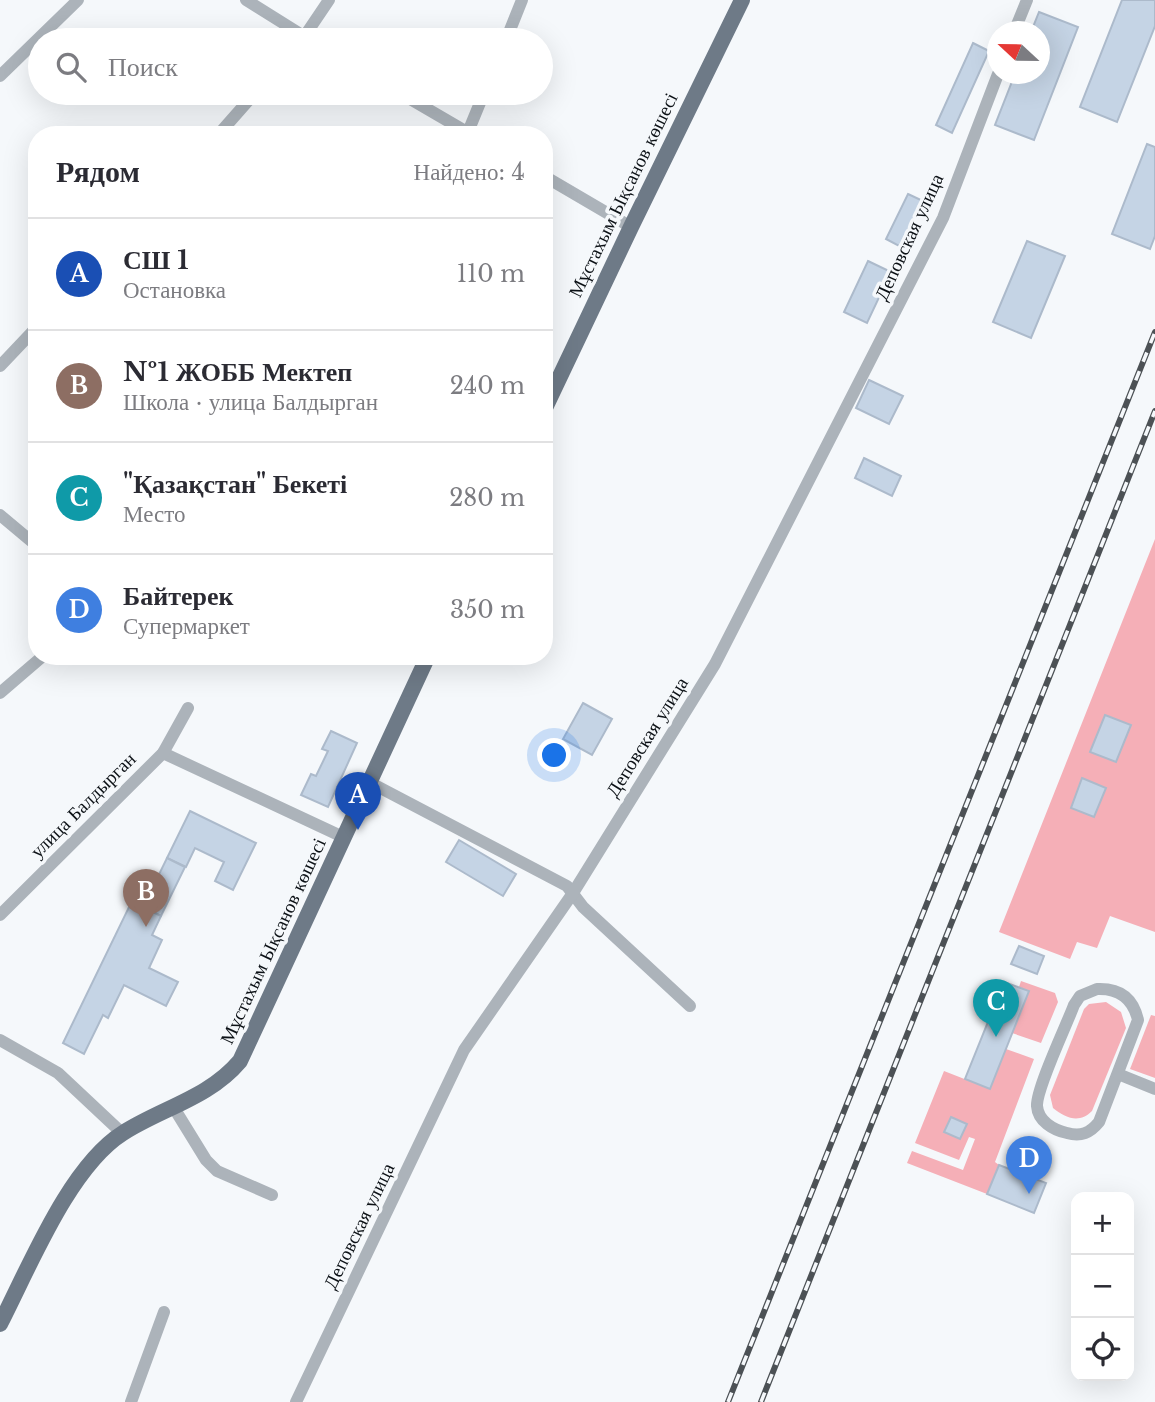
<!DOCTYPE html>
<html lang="ru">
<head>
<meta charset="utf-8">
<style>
  body { margin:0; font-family:"Libre Baskerville",serif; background:#f2f2f3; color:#2b2b33 }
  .controls { position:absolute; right:21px; bottom:21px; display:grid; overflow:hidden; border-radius:14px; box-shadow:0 7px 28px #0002 }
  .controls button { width:63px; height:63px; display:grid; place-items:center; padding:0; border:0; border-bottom:2px solid #e1e1e2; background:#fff; color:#2b2b33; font:35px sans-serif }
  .compass { position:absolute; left:987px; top:21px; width:63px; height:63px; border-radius:50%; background:#fff; box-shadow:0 7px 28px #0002; rotate:292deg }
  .you { position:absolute; left:555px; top:756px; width:24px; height:24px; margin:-18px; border:5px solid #fff; border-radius:50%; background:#1a73e8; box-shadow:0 0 0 10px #1a73e833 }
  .badge { display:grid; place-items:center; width:46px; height:46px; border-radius:50%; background:#d04060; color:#fff; font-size:23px; font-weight:700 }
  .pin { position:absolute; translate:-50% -58px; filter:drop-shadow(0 2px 4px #0008) }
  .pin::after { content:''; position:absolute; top:37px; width:24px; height:21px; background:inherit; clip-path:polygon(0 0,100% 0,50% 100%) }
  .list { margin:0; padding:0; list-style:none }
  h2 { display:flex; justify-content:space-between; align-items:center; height:91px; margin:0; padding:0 28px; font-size:30px }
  h2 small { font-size:23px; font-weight:400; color:#7c7c81 }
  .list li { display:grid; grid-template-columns:46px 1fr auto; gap:21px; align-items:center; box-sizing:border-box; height:112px; padding:0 28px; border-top:2px solid #e1e1e2 }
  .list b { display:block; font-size:26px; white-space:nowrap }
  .list p { margin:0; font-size:23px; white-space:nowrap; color:#7c7c81 }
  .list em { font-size:23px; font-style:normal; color:#7c7c81 }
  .icon { flex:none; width:38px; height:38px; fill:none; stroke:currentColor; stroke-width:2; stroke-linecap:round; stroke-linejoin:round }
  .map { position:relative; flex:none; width:1155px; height:1402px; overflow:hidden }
  .search { position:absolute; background:#fff; box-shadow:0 7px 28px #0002; left:28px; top:28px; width:525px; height:77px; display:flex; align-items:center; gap:18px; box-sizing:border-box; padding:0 24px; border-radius:38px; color:#7c7c81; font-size:26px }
  .panel { position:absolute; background:#fff; box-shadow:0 7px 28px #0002; left:28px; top:126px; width:525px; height:539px; border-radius:28px }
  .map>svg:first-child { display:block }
  .green { fill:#f5afb7 }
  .building { fill:#c5d4e5; stroke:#acbacb; stroke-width:2 }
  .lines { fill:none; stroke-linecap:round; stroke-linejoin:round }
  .minor { stroke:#acb3ba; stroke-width:12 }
  .major { stroke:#6e7a87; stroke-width:16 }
  .rail-casing { stroke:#4c5155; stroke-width:6 }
  .rail { stroke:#f5f8fb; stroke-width:3.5; stroke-dasharray:10; stroke-linecap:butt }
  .labels { text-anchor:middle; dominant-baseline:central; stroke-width:7; stroke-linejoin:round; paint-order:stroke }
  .street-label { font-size:19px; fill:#0c1116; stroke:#f5f8fb }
</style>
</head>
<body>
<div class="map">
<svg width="1155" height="1402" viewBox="0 0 1155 1402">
  <rect width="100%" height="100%" fill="#f5f8fb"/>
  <g class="green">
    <polygon points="1155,539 1155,932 1110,916 1097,948 1077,942 1070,959 999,932"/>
    <polygon points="1021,981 1055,993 1058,1002 1041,1043 1012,1033 1029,992 1019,987"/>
    <path d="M1106,1002L1121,1012L1126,1028L1092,1111C1079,1124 1066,1118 1053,1108L1050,1095L1084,1009L1089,1004Z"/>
    <polygon points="1151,1015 1155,1016 1155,1078 1130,1069"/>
    <polygon points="1006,1049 1034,1059 995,1162 999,1165 987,1194 907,1163 912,1151 963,1170 975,1139 969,1137 959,1160 915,1143 944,1071 990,1089"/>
  </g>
  <g class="building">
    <polygon points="1122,0 1155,0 1155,26 1117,122 1080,107"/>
    <polygon points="1039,12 1078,27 1034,140 995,125 1015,74 1040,74 1040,32 1031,32"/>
    <polygon points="973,43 989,51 952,133 936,125"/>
    <polygon points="1147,144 1155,147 1155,236 1150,249 1112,234"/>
    <polygon points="908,194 923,201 901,247 886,239"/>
    <polygon points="1027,241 1065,256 1031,338 993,322"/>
    <polygon points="868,261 891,272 867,323 844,312"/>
    <polygon points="869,380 903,396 889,424 856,408"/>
    <polygon points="864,458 901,476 892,496 855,478"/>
    <polygon points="583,703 612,719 592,755 563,739"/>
    <polygon points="1105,715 1131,725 1116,762 1090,752"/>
    <polygon points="331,731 357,743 328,807 301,795 311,774 316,776 328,751 322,749"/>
    <polygon points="1082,778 1106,788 1094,817 1071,808"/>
    <polygon points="190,811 256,843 233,890 215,881 224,862 195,848 186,867 167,858"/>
    <polygon points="459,840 516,874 503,896 446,862"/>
    <polygon points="167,858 185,867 161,916 143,907"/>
    <polygon points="130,905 141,910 143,907 161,916 152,935 162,940 149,968 178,982 166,1006 124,985 108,1018 103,1015 84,1054 63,1043"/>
    <polygon points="1019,946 1044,956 1037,974 1011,964"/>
    <polygon points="1004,982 1029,991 990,1089 965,1079"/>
    <polygon points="951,1117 967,1124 960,1139 944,1132"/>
    <polygon points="999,1165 1046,1183 1034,1213 987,1194"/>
  </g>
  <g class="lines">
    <g class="minor">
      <polyline points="246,0 310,40"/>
      <polyline points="1014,32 1027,0"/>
      <polyline points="302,40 329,0"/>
      <polyline points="506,40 522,0"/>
      <polyline points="0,76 78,0"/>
      <polyline points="400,93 472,135"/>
      <polyline points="468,132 484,93"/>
      <polyline points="218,135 255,93"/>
      <polyline points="544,176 631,227"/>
      <polyline points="0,366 37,327"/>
      <polyline points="0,515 37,546"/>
      <polyline points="0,693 43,656"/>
      <polyline points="163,753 343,837"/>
      <polyline points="369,782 567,886 583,907 690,1006"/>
      <polyline points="0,915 163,753 188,708"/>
      <path d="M1097,989C1119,988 1133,998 1138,1020L1099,1122C1090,1133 1081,1137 1067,1133C1053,1130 1038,1121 1037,1106C1036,1089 1067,1024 1074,1005L1080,996Z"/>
      <polyline points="0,1040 58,1073 122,1133"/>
      <polyline points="1118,1074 1155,1089"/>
      <polyline points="174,1108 206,1160 217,1171 272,1195"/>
      <polyline points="131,1402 164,1312"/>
      <polyline points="296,1402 464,1050 573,893 715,664 943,218 998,74"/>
    </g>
    <g class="major">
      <polyline points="544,410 631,227 742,0"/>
      <path d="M0,1324C29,1268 69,1167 123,1133C162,1108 209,1098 240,1061L428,656"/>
    </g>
    <defs>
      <g id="rail">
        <polyline points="728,1402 1155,332"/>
        <polyline points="761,1402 1155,411"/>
      </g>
    </defs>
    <use href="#rail" class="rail-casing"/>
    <use href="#rail" class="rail"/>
  </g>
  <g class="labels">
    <g class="street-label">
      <text transform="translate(623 195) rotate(-64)">Мұстахым Ықсанов көшесі</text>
      <text transform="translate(909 237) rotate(-65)">Деповская улица</text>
      <text transform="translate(647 737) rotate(-58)">Деповская улица</text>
      <text transform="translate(83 805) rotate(-45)">улица Балдырган</text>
      <text transform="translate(273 941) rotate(-65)">Мұстахым Ықсанов көшесі</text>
      <text transform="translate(359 1226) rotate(-64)">Деповская улица</text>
    </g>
  </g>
</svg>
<div class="controls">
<button>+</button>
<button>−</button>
<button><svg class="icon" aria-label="locate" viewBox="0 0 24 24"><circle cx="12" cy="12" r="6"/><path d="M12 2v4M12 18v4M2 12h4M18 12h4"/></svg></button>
</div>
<svg class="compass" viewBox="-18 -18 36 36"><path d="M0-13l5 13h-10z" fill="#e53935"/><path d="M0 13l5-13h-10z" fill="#7c7c81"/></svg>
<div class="you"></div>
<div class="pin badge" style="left:358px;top:830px;background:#1a4fb4">A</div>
<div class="pin badge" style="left:146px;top:927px;background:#8d6e63">B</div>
<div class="pin badge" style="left:996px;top:1037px;background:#0f9aa8">C</div>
<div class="pin badge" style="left:1029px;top:1194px;background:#3f7fe0">D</div>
<div class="search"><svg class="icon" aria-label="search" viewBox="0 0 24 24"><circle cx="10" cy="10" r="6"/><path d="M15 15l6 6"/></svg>Поиск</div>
<section class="panel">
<h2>Рядом<small>Найдено: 4</small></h2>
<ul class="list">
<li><span class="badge" style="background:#1a4fb4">A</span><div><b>СШ 1</b><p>Остановка</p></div><em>110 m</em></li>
<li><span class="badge" style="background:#8d6e63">B</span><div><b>№1 ЖОББ Мектеп</b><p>Школа · улица Балдырган</p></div><em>240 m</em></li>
<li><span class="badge" style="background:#0f9aa8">C</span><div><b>&quot;Қазақстан&quot; Бекеті</b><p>Место</p></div><em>280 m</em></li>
<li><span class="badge" style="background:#3f7fe0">D</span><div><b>Байтерек</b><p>Супермаркет</p></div><em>350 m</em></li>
</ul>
</section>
</div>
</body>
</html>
